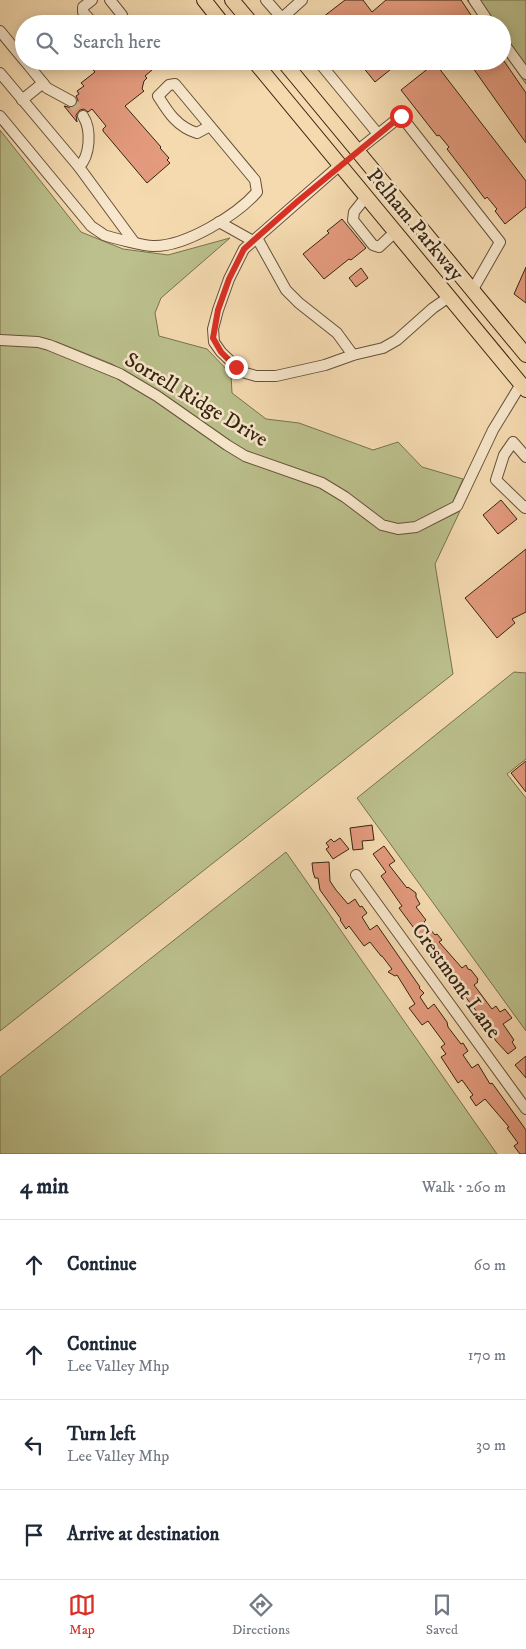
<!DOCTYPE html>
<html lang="en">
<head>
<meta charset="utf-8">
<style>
  body { margin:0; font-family:"IM FELL DW Pica",serif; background:#f2f2f3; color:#1f2937 }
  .stop { position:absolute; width:15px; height:15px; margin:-11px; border:4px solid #d93025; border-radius:50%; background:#fff }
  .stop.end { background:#d93025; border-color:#fff; box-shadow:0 1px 5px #0008 }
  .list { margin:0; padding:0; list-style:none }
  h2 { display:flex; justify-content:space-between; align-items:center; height:65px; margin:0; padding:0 20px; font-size:21px }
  h2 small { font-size:16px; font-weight:400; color:#747a83 }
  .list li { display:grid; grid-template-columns:32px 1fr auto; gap:15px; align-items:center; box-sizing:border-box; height:90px; padding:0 20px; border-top:1px solid #e0e1e3 }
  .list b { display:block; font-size:19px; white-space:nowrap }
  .list p { margin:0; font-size:16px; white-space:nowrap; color:#747a83 }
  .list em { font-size:16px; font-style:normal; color:#747a83 }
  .icon { flex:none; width:28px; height:28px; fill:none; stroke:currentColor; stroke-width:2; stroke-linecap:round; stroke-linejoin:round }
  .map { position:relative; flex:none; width:526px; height:1154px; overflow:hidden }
  .search { position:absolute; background:#fff; box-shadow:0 2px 12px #0003; left:15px; right:15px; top:15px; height:55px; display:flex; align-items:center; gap:12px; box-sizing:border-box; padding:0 18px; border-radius:28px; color:#747a83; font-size:19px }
  .sheet { height:425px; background:#fff }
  nav { display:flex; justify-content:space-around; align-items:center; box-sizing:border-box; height:70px; border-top:1px solid #e0e1e3; background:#fff; font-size:14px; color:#747a83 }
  nav a { display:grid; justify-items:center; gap:2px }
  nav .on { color:#d93025 }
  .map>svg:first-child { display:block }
  .green { fill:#bbc08c; stroke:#78724e }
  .building { fill:#e39a7d; stroke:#362411 }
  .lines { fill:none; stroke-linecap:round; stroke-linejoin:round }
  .minor-tunnel { stroke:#cfb690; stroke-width:10; stroke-dasharray:10 5; stroke-linecap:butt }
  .minor-casing { stroke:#665239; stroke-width:12 }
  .major-casing { stroke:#362411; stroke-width:16 }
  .minor { stroke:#f8e7cc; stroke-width:10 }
  .major { stroke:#f5dab0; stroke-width:14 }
  .route { stroke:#d93025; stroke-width:6 }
  .labels { text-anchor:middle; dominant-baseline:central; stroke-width:5; stroke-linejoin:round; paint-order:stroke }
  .street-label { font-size:21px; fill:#362411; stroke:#f8e7cc }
</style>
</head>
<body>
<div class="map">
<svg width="526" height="1154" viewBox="0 0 526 1154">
  <rect width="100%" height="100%" fill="#f5dab0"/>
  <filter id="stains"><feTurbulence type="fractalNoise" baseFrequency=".004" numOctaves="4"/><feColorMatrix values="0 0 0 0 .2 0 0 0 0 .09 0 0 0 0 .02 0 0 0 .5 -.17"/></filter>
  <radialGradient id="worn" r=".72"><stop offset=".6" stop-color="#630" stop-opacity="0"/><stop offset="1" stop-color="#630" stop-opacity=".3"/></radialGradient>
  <g class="green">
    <polygon points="467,0 526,0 526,84 502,50 502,24 484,24"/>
    <polygon points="0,130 81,232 123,249 168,255 230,238 161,298 155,313 159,336 207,349 231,374 232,393 266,419 299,423 373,450 398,442 422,467 463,479 451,506 408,526 392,526 375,517 350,497 228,443 145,383 112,364 57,342 38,338 0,336"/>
    <polygon points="0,344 35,346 53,349 109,372 139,389 223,448 327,489 371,523 390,532 404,533 422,530 460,511 435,564 453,674 0,1031"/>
    <polygon points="514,672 526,673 526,759 507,774 526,798 526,1031 357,798"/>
    <polygon points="286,852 497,1154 0,1154 0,1077"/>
  </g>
  <g class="building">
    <polygon points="345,0 363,0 372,12 386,0 461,0 477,24 314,24"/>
    <polygon points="86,61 146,61 152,70 145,76 147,78 144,81 142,89 144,91 125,106 161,147 160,148 169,158 167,160 170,163 147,183 103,131 103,129 106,126 92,109 88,112 84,109 80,110 76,115 77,122 64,106 72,108 77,105 78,100 76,96 79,94 77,91 84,86 81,83 95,72"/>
    <polygon points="358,61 401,61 375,82"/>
    <polygon points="468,61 504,61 526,93 526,143"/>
    <polygon points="435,63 526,181 526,207 505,224 495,211 497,209 487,197 485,199 470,179 447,149 449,147 439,135 437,136 401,90"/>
    <polygon points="342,219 366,248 351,260 349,259 324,279 303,254 329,233 327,231"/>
    <polygon points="526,267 526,303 514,294"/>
    <polygon points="361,268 368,278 356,287 349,278"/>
    <polygon points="501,500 517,519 498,534 483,515"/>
    <polygon points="526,549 526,612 512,619 515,623 497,638 465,598"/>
    <polygon points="526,761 526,792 511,773"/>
    <polygon points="372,825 374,840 362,841 363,849 353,850 350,828"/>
    <polygon points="340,838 349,849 333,859 326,849 329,847 326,843 331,839 334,842"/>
    <polygon points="384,846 395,861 389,865 407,888 408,887 416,893 416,897 420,904 416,907 426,920 424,922 435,935 437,934 442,940 439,942 462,968 466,965 468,969 471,970 478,979 477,981 478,982 474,985 492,1009 496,1006 500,1012 505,1009 512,1018 503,1024 514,1040 512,1042 516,1048 508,1054 496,1041 485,1025 486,1024 481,1017 457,986 459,985 450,973 448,974 399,908 402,906 381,876 386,872 373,854"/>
    <polygon points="329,862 330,881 336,890 348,904 355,899 360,907 362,906 367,913 362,917 370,930 377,925 420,987 419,988 424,993 420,997 428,1009 434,1004 447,1022 448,1027 461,1044 463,1043 468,1051 463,1055 472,1068 478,1064 490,1084 492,1083 526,1130 526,1154 520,1154 514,1146 518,1143 507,1128 509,1127 485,1099 476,1106 470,1097 473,1095 462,1080 458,1083 441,1057 446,1054 441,1047 445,1044 428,1021 422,1025 409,1008 415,1004 397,975 395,976 388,972 392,969 382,956 381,956 370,942 364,946 349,926 346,929 340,920 341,919 320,890 318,878 315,878 313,872 312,863"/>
    <polygon points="526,1056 526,1078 515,1065"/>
  </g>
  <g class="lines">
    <polyline class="minor-tunnel" points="71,101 83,116"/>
    <defs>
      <g id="minor">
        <polyline points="92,0 83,7 83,12 94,24"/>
        <polyline points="110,0 122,15 122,20 117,24"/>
        <polyline points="266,0 287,24"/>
        <polyline points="474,0 490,24"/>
        <polyline points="282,18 302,0"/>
        <polyline points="0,31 24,60"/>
        <polyline points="502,41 526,74"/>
        <polyline points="25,61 47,88 71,101"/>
        <polyline points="318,61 378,134"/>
        <polyline points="0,73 79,167 134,242"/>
        <polyline points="22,100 43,83"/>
        <path d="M0,116L91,226C95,229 100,232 104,235C112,238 145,246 153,246C185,247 237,215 257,192L255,180L175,84L169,85L158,96C168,112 177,127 197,133L210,126"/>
        <polyline points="357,151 401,116 500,242 472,291"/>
        <polyline points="340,165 244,249 229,279 218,310 213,329 214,342 221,352 242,372 256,376 276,376 325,365 353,355 383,348 397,340 433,308 449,297"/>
        <path d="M79,167C90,156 92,130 83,116"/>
        <polyline points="366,197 354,212 353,220 373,245 379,247 395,232"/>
        <polyline points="219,222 253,241"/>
        <polyline points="257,238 286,290 299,303 337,333 353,355"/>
        <polyline points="0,340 38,342 49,345 120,374 157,396 227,445 245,456 322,483 345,497 382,525 398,529 416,527 457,506 493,430 521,384"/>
        <polyline points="526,457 513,442 504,455 496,480 525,508 526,506"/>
        <polyline points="356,875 526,1109"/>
      </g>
      <g id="major">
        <polyline points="204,0 223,24"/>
        <polyline points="232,0 252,24"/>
        <polyline points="254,61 526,390"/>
        <polyline points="283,61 526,355"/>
      </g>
    </defs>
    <use href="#minor" class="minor-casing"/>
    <use href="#major" class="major-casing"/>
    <use href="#minor" class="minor"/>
    <use href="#major" class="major"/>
  </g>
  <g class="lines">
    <polyline class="route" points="236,367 221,352 213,338 218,310 229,279 244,249 298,201 401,116"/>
  </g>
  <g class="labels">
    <g class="street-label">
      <text transform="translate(415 225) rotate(50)">Pelham Parkway</text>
      <text transform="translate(196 400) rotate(31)">Sorrell Ridge Drive</text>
      <text transform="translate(456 981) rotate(54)">Crestmont Lane</text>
    </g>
  </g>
  <rect width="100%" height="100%" filter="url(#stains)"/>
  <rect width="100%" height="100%" fill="url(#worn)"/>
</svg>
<div class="stop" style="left:401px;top:116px"></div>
<div class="stop end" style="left:236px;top:367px"></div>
<div class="search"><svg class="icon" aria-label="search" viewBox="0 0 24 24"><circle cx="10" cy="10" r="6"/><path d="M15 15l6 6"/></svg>Search here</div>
</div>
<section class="sheet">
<h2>4 min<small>Walk · 260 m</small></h2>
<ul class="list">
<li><svg class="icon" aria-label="ahead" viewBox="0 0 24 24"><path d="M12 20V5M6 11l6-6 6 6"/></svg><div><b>Continue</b></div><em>60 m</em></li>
<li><svg class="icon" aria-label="ahead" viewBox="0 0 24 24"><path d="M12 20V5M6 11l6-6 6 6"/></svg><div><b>Continue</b><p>Lee Valley Mhp</p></div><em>170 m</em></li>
<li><svg class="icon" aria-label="left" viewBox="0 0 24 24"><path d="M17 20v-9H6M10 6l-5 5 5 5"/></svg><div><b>Turn left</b><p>Lee Valley Mhp</p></div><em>30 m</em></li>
<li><svg class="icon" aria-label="arrive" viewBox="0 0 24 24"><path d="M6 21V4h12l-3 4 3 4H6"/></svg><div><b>Arrive at destination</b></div></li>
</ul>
</section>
<nav>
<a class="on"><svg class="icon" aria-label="map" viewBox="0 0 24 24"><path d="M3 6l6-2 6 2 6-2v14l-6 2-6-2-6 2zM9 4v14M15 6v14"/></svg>Map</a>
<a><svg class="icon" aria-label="directions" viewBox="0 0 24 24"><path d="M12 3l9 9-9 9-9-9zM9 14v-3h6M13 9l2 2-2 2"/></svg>Directions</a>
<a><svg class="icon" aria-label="saved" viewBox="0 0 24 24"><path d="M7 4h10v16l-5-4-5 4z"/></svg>Saved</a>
</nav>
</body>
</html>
